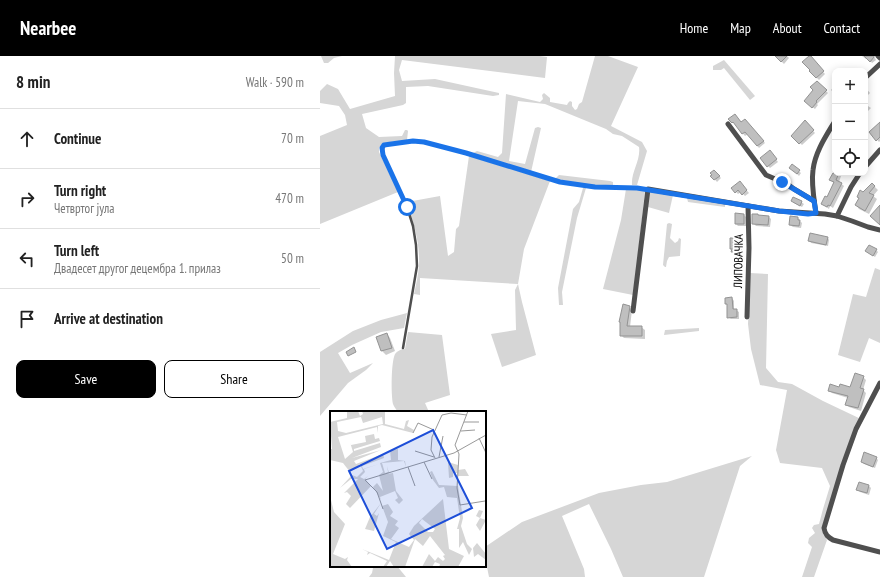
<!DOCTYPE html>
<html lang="en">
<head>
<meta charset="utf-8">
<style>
  body { margin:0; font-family:"PT Sans Narrow",sans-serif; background:#f6f6f6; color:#222 }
  .controls { position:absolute; right:12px; top:12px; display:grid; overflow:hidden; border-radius:8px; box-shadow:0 2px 10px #0003 }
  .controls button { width:36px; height:36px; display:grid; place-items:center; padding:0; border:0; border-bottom:1px solid #e0e0e0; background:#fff; color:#222; font:20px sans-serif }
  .stop { position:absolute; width:12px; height:12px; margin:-9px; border:3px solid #1a73e8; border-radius:50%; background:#fff }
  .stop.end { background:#1a73e8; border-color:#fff; box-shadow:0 1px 4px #0008 }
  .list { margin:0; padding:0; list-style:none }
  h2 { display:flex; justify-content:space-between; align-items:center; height:52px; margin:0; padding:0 16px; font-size:17px }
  h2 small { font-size:13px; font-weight:400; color:#767676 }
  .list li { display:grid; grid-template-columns:26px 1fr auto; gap:12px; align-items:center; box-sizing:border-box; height:60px; padding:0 16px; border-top:1px solid #e0e0e0 }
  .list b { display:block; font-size:15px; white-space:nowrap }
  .list p { margin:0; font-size:13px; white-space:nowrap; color:#767676 }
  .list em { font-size:13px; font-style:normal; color:#767676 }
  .actions { display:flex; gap:8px; padding:12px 16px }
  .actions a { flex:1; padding:9px 0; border:1px solid #000; border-radius:8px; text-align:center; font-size:14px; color:#000 }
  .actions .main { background:#000; color:#fff }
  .icon { flex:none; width:22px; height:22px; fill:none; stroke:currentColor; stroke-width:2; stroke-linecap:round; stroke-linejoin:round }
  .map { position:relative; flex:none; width:560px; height:521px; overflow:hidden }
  header { display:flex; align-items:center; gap:24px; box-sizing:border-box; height:56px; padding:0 20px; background:#000; color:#fff }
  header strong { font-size:19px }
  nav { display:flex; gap:22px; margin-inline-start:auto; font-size:14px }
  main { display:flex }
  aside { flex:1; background:#fff }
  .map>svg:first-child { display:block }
  .green { fill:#d6d6d6 }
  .shadow { fill:#0003 }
  .building { fill:#bfbfbf; stroke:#939393 }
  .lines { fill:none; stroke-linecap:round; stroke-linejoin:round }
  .service { stroke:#4f4f4f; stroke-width:2.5 }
  .minor { stroke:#4f4f4f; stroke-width:5 }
  .route { stroke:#1a73e8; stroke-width:5 }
  .labels { text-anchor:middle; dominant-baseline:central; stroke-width:3.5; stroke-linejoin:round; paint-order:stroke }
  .street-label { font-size:12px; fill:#000; stroke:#fff }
  .inset-road { fill:none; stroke:#999; stroke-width:1 }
  .view { fill:#1d4ed8; fill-opacity:0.15; stroke:#1d4ed8; stroke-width:2 }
  .inset-edge { fill:none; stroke:#000; stroke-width:2 }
</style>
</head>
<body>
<header>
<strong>Nearbee</strong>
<nav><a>Home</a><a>Map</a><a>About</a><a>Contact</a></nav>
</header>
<main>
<aside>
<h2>8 min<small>Walk · 590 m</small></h2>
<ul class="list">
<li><svg class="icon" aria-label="ahead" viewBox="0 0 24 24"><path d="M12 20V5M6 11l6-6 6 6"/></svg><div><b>Continue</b></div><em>70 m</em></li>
<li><svg class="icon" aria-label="right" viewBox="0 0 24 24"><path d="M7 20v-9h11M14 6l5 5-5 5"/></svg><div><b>Turn right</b><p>Четвртог јула</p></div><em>470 m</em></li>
<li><svg class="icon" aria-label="left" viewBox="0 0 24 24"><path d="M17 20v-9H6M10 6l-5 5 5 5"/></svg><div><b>Turn left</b><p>Двадесет другог децембра 1. прилаз</p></div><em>50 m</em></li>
<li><svg class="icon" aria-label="arrive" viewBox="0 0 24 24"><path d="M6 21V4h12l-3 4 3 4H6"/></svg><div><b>Arrive at destination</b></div></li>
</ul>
<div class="actions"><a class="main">Save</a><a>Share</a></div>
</aside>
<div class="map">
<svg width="560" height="521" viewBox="0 0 560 521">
  <rect width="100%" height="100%" fill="#fff"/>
  <g class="green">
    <polygon points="1,0 22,0 14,2 8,7 4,7"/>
    <polygon points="75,0 220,0 227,1 225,22 82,4 79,14 82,25 115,23 179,37 179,39 173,40 108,30 86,31 86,47 83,49 42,58 46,72 59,81 82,80 85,74 87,74 88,75 87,84 63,87 59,92 59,96 78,136 0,168 0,80 27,69 25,59 19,50 0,47 0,35 7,28 18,33 30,53 75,40 74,17"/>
    <path d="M275,0H288L318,11L291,70L322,86L327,95L317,129H312C311,116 321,104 319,91L302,80L293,78L286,73L225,48L198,45L189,105L205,108L215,72L218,71L221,72L211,116L154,99L153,97L157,95L178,101L182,97L186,38L220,46L223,43L222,39L224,37L230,42V46L247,49L248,47L250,45L252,46V50L255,54L257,53L259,48L262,46Z"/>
    <polygon points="404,4 435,40 430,44 404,12 401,14 393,14 393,10"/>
    <path d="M149,100L230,125L204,193L198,228L202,246L216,299L182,311L171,278L196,274L195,234L198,228L100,222V239L94,238C96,229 98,220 99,210C100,186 94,169 87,146L120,140L128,200L134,196L136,173L139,170Z"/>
    <polygon points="239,119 290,125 293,126 293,130 278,130 235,123"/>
    <polygon points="263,132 266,132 257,162 242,236 243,249 239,249 238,232 253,153 259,146"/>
    <path d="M306,133H318L325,135C321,169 318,204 313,239L283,233L301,164Z"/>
    <polygon points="329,135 353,139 349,157 328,151"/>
    <polygon points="367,142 405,147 405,151 368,146"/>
    <polygon points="349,167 352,168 350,182 355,187 358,185 359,182 361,183 360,200 349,201 347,205 346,211 345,211 343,209 347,168"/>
    <polygon points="555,212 560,214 560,287 549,282 540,306 518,299 533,238 546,241"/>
    <polygon points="430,217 448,218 446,312 458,326 472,328 503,345 543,364 538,374 502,472 503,478 507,484 494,521 482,521 492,491 488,487 489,482 495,477 492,472 494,469 499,468 503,453 510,430 502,412 460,407 456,394 467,334 440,329 431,293 428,268"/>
    <polygon points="87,257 84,272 61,276 32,289 18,297 30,317 53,307 46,314 28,327 0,360 0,296 33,275 61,264"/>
    <polygon points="379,272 379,275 344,279 345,274"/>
    <path d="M88,276L122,279L130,339L105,347L109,356H78C76,353 74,351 73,348C71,338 71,307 75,298C77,295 81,293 85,293Z"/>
    <polygon points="432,400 420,410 384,521 303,521 291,493 269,448 242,460 264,513 265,521 169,521 165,501 165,491 202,466 279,437 321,429 347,426"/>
    <polygon points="50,510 77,510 86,521 49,521 52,517 53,512"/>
  </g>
  <g class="shadow">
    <polygon points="456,0 467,0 469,2 464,8"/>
    <polygon points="542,0 554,0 556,4 552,7 549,3 546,3"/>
    <polygon points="496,8 505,18 499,24 490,15"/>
    <polygon points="497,26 508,37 497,48 498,49 495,53 487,47"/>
    <polygon points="515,29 515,38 511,34"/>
    <polygon points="545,31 550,37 545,42"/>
    <polygon points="545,48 551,52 545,58"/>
    <polygon points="410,63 421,67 437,77 445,87 439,92 428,78 425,80 415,68"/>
    <polygon points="485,66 495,77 482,89 473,80"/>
    <polygon points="550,76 560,77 560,85 559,86"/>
    <polygon points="452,98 458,106 450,112 448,110"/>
    <polygon points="472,110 481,117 479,120 471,112"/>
    <polygon points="515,114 515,117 522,117 519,126 524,130 513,152 510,150 509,153 502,148 507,142 514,127 510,124"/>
    <polygon points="394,115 401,122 397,126 392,120"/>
    <polygon points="552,128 558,134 553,140 557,143 549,158 539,153 536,149 543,137"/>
    <polygon points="422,129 429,137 425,140 421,136 418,138 416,136"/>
    <polygon points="472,145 481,146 484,148 482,151 474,147"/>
    <polygon points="424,159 426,161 426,170 418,170 416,168"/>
    <polygon points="439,160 449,161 451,163 450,171 436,170 433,167"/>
    <polygon points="471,162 478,162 480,165 482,167 481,172 473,171 470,169"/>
    <polygon points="508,182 509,184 508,190 491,187 490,185"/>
    <polygon points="419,184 422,186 422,198 415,198 412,196 412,194 411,192"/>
    <polygon points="556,194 558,196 555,201 546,195"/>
    <polygon points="412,242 414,245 414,254 416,254 419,256 419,263 411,263 408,261 408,250 406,248 406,243"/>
    <polygon points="309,250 312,254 310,271 321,271 325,274 325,283 304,282 301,279"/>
    <polygon points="67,278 70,282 75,295 66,299 62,295 58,282"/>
    <polygon points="543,321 546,324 543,334 546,337 541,355 529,351 526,348 528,342 512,337 509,334 520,332 531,332"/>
    <polygon points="556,402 558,404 555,412 544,408 542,406"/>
    <polygon points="549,430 551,432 549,439 540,436 538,434"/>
  </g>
  <g class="building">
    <polygon points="455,0 467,0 461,6"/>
    <polygon points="489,0 491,0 504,15 496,22 489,15 490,14 482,6"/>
    <polygon points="544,0 554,0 554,1 550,6"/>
    <polygon points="497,25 507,34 496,45 497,46 492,52 484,45 493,34 490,31"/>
    <polygon points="415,58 421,66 425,63 444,85 437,90 425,76 422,78 413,66 412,67 408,63"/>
    <polygon points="485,64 494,74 479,88 471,80"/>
    <polygon points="560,66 560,81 556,85 549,76"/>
    <polygon points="450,94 457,103 447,111 440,102"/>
    <polygon points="472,108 480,114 477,118 469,112"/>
    <polygon points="394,114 400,120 394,124 390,120 392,119 390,117"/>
    <polygon points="513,117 519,117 516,124 522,127 510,150 508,149 507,151 501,148 505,140 507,141 514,126 509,124"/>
    <polygon points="420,125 427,134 422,139 418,134 415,137 411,132"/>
    <polygon points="552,127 555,130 549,137 554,139 545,155 535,149 539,142 537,141 540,134 543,136"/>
    <polygon points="473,141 482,145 480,150 471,145"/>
    <polygon points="560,149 560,169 550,160"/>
    <polygon points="415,157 424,158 424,168 415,168"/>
    <polygon points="432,158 438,158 438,159 449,160 448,169 432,168"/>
    <polygon points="470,160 478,161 478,164 480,164 479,170 469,169"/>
    <polygon points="490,177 508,181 506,189 488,185"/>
    <polygon points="410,182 420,182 420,196 411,196 412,193 410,193"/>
    <polygon points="549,189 557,193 553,200 545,195"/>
    <polygon points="412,241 413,253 417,253 417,261 407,262 407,248 405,248 405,242"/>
    <polygon points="303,248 310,250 307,270 322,270 322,280 300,280 300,266 299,266"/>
    <polygon points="67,277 72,292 61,295 56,281"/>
    <polygon points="34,291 36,296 28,300 26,296"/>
    <polygon points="535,317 544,320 540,332 544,333 538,352 525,349 528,340 508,335 510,328 519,331 520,328 530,331"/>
    <polygon points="544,396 557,401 553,411 541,406"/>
    <polygon points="539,426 549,429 547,437 536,434"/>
  </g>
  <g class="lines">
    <polyline class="service" points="83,292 97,210 96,189 93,170 87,151 63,99 63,92 64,89 93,85 104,86 146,97 240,126 275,131 317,132 327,133"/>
    <g class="minor">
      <polyline points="558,0 560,2"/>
      <polyline points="545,22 560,8"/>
      <polyline points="408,68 446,119 453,122 466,127 474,133 494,145"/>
      <polyline points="545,111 560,94"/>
      <path d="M496,157C494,143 491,128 493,114C495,96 506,80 515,65"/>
      <polyline points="517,160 531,131 540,117"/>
      <polyline points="313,255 328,133 459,155 505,158 517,160 532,165 548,171 560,174"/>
      <polyline points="427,261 429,192 428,150"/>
      <path d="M560,327L536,373L523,409L504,472C505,479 508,481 513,484L560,496"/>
    </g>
  </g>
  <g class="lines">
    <polyline class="route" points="87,151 63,99 62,92 64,89 93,85 104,86 146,97 240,126 275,131 317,132 459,155 488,158 496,157 494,145 462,126"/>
  </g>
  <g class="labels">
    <g class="street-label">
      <text transform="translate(418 205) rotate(-89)">ЛИПОВАЧКА</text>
    </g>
  </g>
  <g transform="translate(10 355)">
    <rect width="156" height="156" fill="#fff"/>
    <path d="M17,0H28L30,5L33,3L32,0H55V13L74,18L76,10L79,9L77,15L84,19L83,22L52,14L48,15V22L47,16L8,26L15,48L23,41L20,31L21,34L36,31L35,25L44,23L45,28L49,27L50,30L24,38V40L50,32L51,36L22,47L51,39L24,50L26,53L53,43L54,47L32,55L33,58L49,53L34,58L35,61L30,66L34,68L38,65L35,68L41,75L20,97L16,93L21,85L17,81L14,82L28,68H21L10,77L22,64L27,66L33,60L30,53L20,61L13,52L0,49V38H2L0,11L17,7ZM31,6L33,12L52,6L53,13L16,22L8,20L7,11ZM68,38V49L75,50L76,56L74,50L52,52L55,62L58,61L57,55L59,62L57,63L63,62L66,80L73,89L69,93L65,89L68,87L65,80L50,86L51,89L43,76L47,72L53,80L49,64L53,61L50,52L61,49L60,39ZM118,51L128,54V59L135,58L139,65H128L127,62H123V66L119,67ZM102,60L109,74L128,75L133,107L131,115L137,133L142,138L139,144L133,131L129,137V118H127L130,107L127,87L117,86L114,76L109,77L103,69L100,61ZM0,85L4,101L15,113L3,143L15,148L18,146L17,149L22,156H0ZM113,88L119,138L134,145L128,156H109L110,153L105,151L102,156H92L99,143L105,150L108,146L113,150L115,148L113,145L115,144L100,125L93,135L85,128L75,156H64L60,150L56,156H53L57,150L40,142L37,144L38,141L32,138L59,149L66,131L53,125L58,111L52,95L58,93L63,101L60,105L68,110L65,114L69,117L61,128L79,136L84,129L79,123L84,115ZM92,108L105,118L103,121H98L89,112ZM51,92L44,103L47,105L49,102L44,120L35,118L40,106ZM149,99L153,100L150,107L156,109L150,120L146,114L150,107L146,105ZM147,132L156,143V149L148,143L144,146L143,137Z" fill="#d6d6d6" fill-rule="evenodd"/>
    <path class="inset-road" d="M138,0L125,34L129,43L127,77L130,94L155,90M134,11H149M131,20L145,19M83,22L88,12L104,19M149,27L156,42M85,40L104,46M109,46L113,25M105,47L101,39L102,26L112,4L121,2L137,4M94,51L102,68M78,56L85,75M53,98L47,81L35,69L124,42L156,24"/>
    <path class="view" d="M103,19L142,97L57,138L19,60Z"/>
    <rect width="156" height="156" class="inset-edge"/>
  </g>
</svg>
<div class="controls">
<button>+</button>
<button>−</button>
<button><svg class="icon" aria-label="locate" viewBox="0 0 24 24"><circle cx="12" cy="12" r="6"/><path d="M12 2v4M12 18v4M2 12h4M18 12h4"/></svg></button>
</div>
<div class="stop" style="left:87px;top:151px"></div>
<div class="stop end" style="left:462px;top:126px"></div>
</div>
</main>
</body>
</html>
